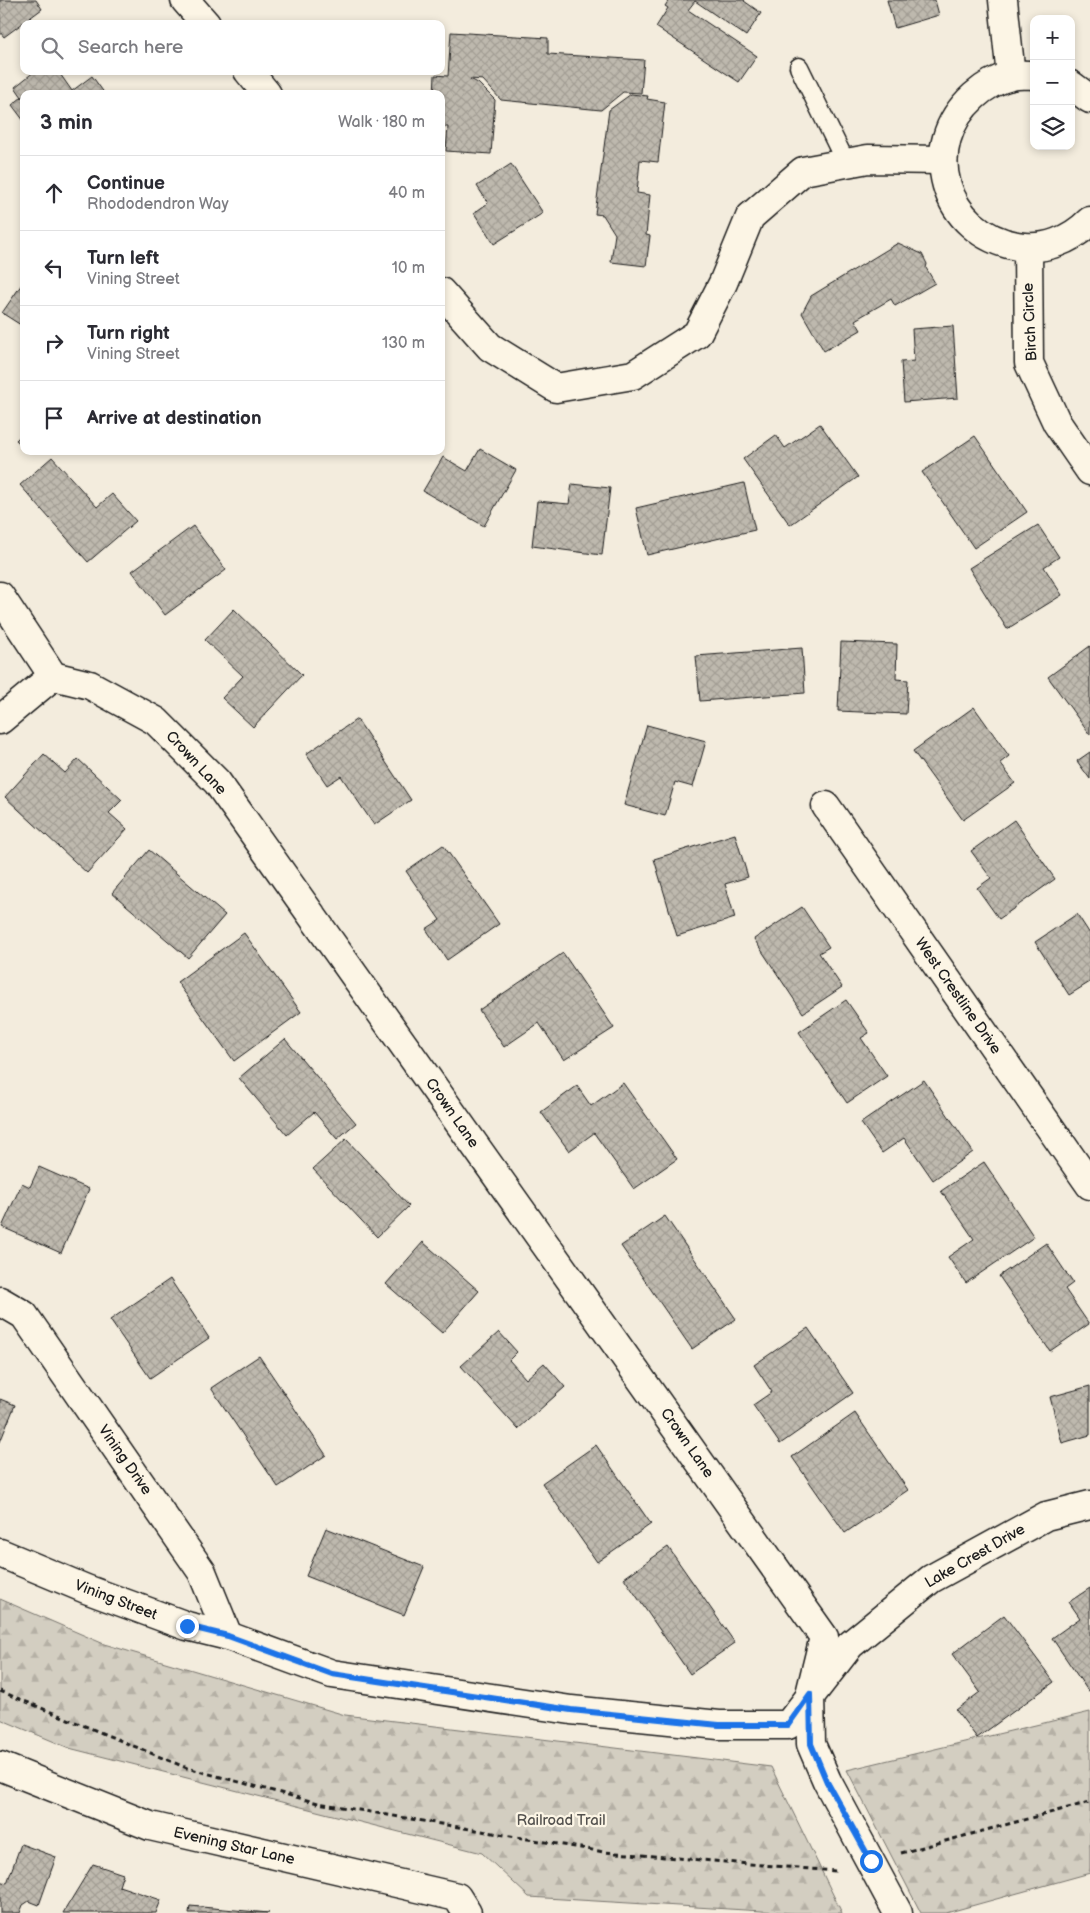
<!DOCTYPE html>
<html lang="en">
<head>
<meta charset="utf-8">
<style>
  body { margin:0; font-family:"Balsamiq Sans",sans-serif; background:#f2f2f3; color:#2b2b33 }
  .controls { position:absolute; right:15px; top:15px; display:grid; overflow:hidden; border-radius:10px; box-shadow:0 2px 8px #0003 }
  .controls button { width:45px; height:45px; display:grid; place-items:center; padding:0; border:0; border-bottom:1px solid #e1e1e2; background:#fff; color:#2b2b33; font:25px sans-serif }
  .stop { position:absolute; width:15px; height:15px; margin:-11px; border:4px solid #1a73e8; border-radius:50%; background:#fff }
  .stop.end { background:#1a73e8; border-color:#fff; box-shadow:0 1px 5px #0008 }
  .list { margin:0; padding:0; list-style:none }
  h2 { display:flex; justify-content:space-between; align-items:center; height:65px; margin:0; padding:0 20px; font-size:21px }
  h2 small { font-size:16px; font-weight:400; color:#7c7c81 }
  .list li { display:grid; grid-template-columns:32px 1fr auto; gap:15px; align-items:center; box-sizing:border-box; height:75px; padding:0 20px; border-top:1px solid #e1e1e2 }
  .list b { display:block; font-size:19px; white-space:nowrap }
  .list p { margin:0; font-size:16px; white-space:nowrap; color:#7c7c81 }
  .list em { font-size:16px; font-style:normal; color:#7c7c81 }
  .icon { flex:none; width:28px; height:28px; fill:none; stroke:currentColor; stroke-width:2; stroke-linecap:round; stroke-linejoin:round }
  .map { position:relative; flex:none; width:1090px; height:1913px; overflow:hidden }
  .search { position:absolute; background:#fff; box-shadow:0 2px 8px #0003; left:20px; top:20px; width:425px; height:55px; display:flex; align-items:center; gap:12px; box-sizing:border-box; padding:0 18px; border-radius:10px; color:#7c7c81; font-size:19px }
  .panel { position:absolute; background:#fff; box-shadow:0 2px 8px #0003; left:20px; top:90px; width:425px; height:365px; border-radius:10px }
  .map>svg:first-child { display:block }
  .forest { fill:url(#forest-firs); stroke:#78756e }
  .building { fill:url(#building-cross-hatch); stroke:#1c1c1c }
  .lines { fill:none; stroke-linecap:round; stroke-linejoin:round }
  .lane-casing { stroke:#1c1c1c; stroke-width:21 }
  .street-casing { stroke:#1c1c1c; stroke-width:31 }
  .path { stroke:#1c1c1c; stroke-width:3; stroke-dasharray:5 4; stroke-linecap:butt }
  .lane { stroke:#fcf5e5; stroke-width:18 }
  .street { stroke:#fcf5e5; stroke-width:28 }
  .route { stroke:#1a73e8; stroke-width:6 }
  .labels { text-anchor:middle; dominant-baseline:central; stroke-width:4.5; stroke-linejoin:round; paint-order:stroke }
  .street-label { font-size:15px; fill:#1c1c1c; stroke:#fcf5e5 }
  .park-label { font-size:15px; fill:#53514e; stroke:#fcf5e5 }
</style>
</head>
<body>
<div class="map">
<svg width="1090" height="1913" viewBox="0 0 1090 1913">
  <defs>
    <pattern id="forest-firs" width="22" height="20" patternUnits="userSpaceOnUse" patternTransform="scale(1.25)"><rect width="22" height="20" fill="#d3cec1"/><path d="M5 1l3.5 6h-7zM16 11l3.5 6h-7z" fill="#b5b0a5"/></pattern>
    <pattern id="building-cross-hatch" width="8" height="8" patternUnits="userSpaceOnUse" patternTransform="scale(1.25)"><rect width="8" height="8" fill="#beb9ae"/><path d="M0 0l8 8M0 8l8-8" fill="none" stroke="#a39e95"/></pattern>
  </defs>
  <rect width="100%" height="100%" fill="#f3ecdd"/>
  <filter id="ink" filterUnits="userSpaceOnUse"><feTurbulence type="fractalNoise" baseFrequency=".02" numOctaves="2"/><feDisplacementMap in="SourceGraphic" scale="10" xChannelSelector="R" yChannelSelector="G"/><feConvolveMatrix kernelMatrix="1 2 1 2 8 2 1 2 1" color-interpolation-filters="sRGB"/></filter>
  <g filter="url(#ink)">
    <g class="forest">
      <polygon points="0,1599 104,1644 345,1715 771,1767 842,1913 795,1913 529,1897 482,1853 69,1748 0,1719"/>
      <polygon points="1090,1712 1090,1873 946,1913 921,1913 847,1770"/>
    </g>
    <g class="building">
      <polygon points="0,0 36,0 42,9 4,37 0,32"/>
      <polygon points="669,0 745,0 744,1 761,13 746,36 695,1 688,10 757,56 739,82 656,27 668,8 665,6"/>
      <polygon points="887,0 935,0 939,15 895,28"/>
      <polygon points="451,32 548,38 548,54 644,60 641,93 623,92 601,110 501,100 483,80 470,79 478,83 495,100 491,154 446,151 448,127 441,127 441,94 434,94 435,75 448,76"/>
      <polygon points="35,71 58,71 72,91 92,76 105,94 24,94 24,121 12,105 22,97 15,87"/>
      <polygon points="631,94 648,96 647,99 665,102 658,162 640,160 637,193 650,195 646,235 650,236 646,266 611,262 615,234 603,215 595,214 609,110"/>
      <polygon points="511,164 543,213 494,244 474,213 488,203 477,186"/>
      <polygon points="898,243 922,254 927,264 926,268 935,283 895,306 891,299 855,320 861,330 824,351 802,313 811,296"/>
      <polygon points="24,281 24,327 2,313"/>
      <polygon points="953,326 958,398 904,402 901,362 914,361 912,329"/>
      <polygon points="820,424 858,477 790,525 743,459 776,435 785,448"/>
      <polygon points="24,432 24,447 16,440"/>
      <polygon points="975,436 1027,512 974,548 922,472"/>
      <polygon points="480,449 516,470 484,526 423,491 443,457 467,471"/>
      <polygon points="52,457 97,507 112,494 136,521 88,562 20,485"/>
      <polygon points="744,483 755,530 647,555 636,508"/>
      <polygon points="572,484 610,488 602,555 532,546 537,501 569,504"/>
      <polygon points="1038,525 1059,557 1044,567 1062,595 1007,629 969,568"/>
      <polygon points="193,526 226,570 165,615 132,571"/>
      <polygon points="234,609 302,675 253,727 222,698 243,676 205,640"/>
      <polygon points="841,642 897,644 896,679 908,680 906,714 838,711"/>
      <polygon points="1090,646 1090,735 1048,677"/>
      <polygon points="802,648 805,693 700,701 696,656"/>
      <polygon points="974,707 1009,756 1000,763 1015,783 963,820 913,751"/>
      <polygon points="357,719 411,800 374,825 341,776 327,785 306,754"/>
      <polygon points="647,725 706,741 693,787 675,782 665,816 624,805"/>
      <polygon points="1090,752 1090,779 1077,761"/>
      <polygon points="44,754 65,773 78,759 122,800 109,813 127,829 87,873 5,797"/>
      <polygon points="1014,820 1055,879 999,919 977,888 991,878 971,851"/>
      <polygon points="735,834 748,877 725,884 735,918 677,936 654,859"/>
      <polygon points="443,845 499,924 447,960 426,929 440,920 406,871"/>
      <polygon points="149,850 225,915 188,958 112,893"/>
      <polygon points="802,907 829,947 819,953 842,987 803,1013 754,939"/>
      <polygon points="1077,914 1090,934 1090,982 1069,995 1035,942"/>
      <polygon points="244,933 301,1012 234,1061 177,982"/>
      <polygon points="563,953 614,1028 564,1060 539,1023 504,1047 479,1010"/>
      <polygon points="846,1000 869,1033 861,1038 887,1076 847,1103 799,1032"/>
      <polygon points="285,1039 356,1123 337,1139 314,1112 287,1135 239,1078"/>
      <polygon points="924,1080 973,1152 933,1180 904,1138 882,1153 861,1123"/>
      <polygon points="623,1083 677,1159 634,1189 594,1133 569,1151 541,1112 577,1086 591,1106"/>
      <polygon points="346,1139 409,1206 377,1237 313,1169"/>
      <polygon points="984,1162 1034,1237 966,1283 948,1257 974,1239 941,1191"/>
      <polygon points="39,1167 89,1189 61,1253 2,1227 22,1183 30,1187"/>
      <polygon points="665,1216 736,1319 692,1349 621,1246"/>
      <polygon points="423,1242 479,1291 442,1333 386,1284"/>
      <polygon points="1046,1243 1073,1283 1065,1289 1089,1324 1050,1351 999,1276"/>
      <polygon points="170,1279 209,1338 150,1378 110,1320"/>
      <polygon points="808,1328 853,1393 780,1444 753,1405 772,1392 754,1365"/>
      <polygon points="499,1332 517,1352 509,1360 526,1379 544,1363 565,1387 518,1429 461,1366"/>
      <polygon points="259,1356 326,1455 278,1487 211,1388"/>
      <polygon points="1090,1386 1090,1435 1062,1443 1050,1397"/>
      <polygon points="0,1399 15,1405 0,1442"/>
      <polygon points="855,1413 908,1490 845,1533 792,1457"/>
      <polygon points="596,1445 651,1524 597,1562 542,1483"/>
      <polygon points="326,1528 424,1567 404,1615 306,1576"/>
      <polygon points="668,1547 735,1643 690,1674 624,1578"/>
      <polygon points="1090,1588 1090,1690 1088,1691 1052,1638 1080,1618 1069,1602"/>
      <polygon points="1004,1615 1054,1682 977,1738 956,1710 980,1692 952,1654"/>
      <polygon points="21,1844 56,1857 39,1905 29,1901 23,1905 20,1913 0,1913 0,1881 7,1883"/>
      <polygon points="93,1864 123,1874 119,1886 161,1900 156,1913 63,1913"/>
      <polygon points="190,1906 269,1913 189,1913"/>
    </g>
    <g class="lines">
      <defs>
        <polyline id="lane" points="799,67 846,163"/>
        <g id="street">
          <polyline points="185,0 206,24"/>
          <polyline points="1003,0 1011,76"/>
          <polyline points="248,71 267,94"/>
          <path d="M1034,75C1027,75 1018,74 1011,76C998,79 984,87 974,96C918,146 943,233 1017,246C1045,251 1071,240 1090,221"/>
          <polyline points="1071,85 1090,99"/>
          <polyline points="1028,248 1029,363 1057,423 1090,471"/>
          <polyline points="441,292 490,347 556,388 633,375 697,334 723,283 750,217 803,171 868,159 943,160"/>
          <polyline points="0,596 53,676 90,685 156,721 217,782 824,1637 810,1694 811,1744 827,1781 898,1913"/>
          <polyline points="0,720 53,676"/>
          <polyline points="826,806 1090,1185"/>
          <polyline points="0,1301 24,1315 202,1572 228,1636"/>
          <polyline points="0,1553 86,1589 187,1626 228,1636 332,1674 571,1710 719,1725 788,1725 850,1645 931,1579 1046,1516 1090,1505"/>
          <polyline points="0,1766 150,1826 457,1897 467,1913"/>
        </g>
      </defs>
      <use href="#lane" class="lane-casing"/>
      <use href="#street" class="street-casing"/>
      <g class="path">
        <polyline points="0,1691 187,1768 318,1803 604,1852 835,1871 839,1870"/>
        <polyline points="901,1853 1090,1802"/>
      </g>
      <use href="#lane" class="lane"/>
      <use href="#street" class="street"/>
    </g>
  </g>
  <g class="lines" filter="url(#ink)">
    <polyline class="route" points="187,1626 228,1636 332,1674 571,1710 719,1725 788,1725 810,1694 811,1744 827,1782 871,1861"/>
  </g>
  <g class="labels">
    <g class="street-label">
      <text transform="translate(1030 322) rotate(-93)">Birch Circle</text>
      <text transform="translate(196 763) rotate(47)">Crown Lane</text>
      <text transform="translate(958 996) rotate(55)">West Crestline Drive</text>
      <text transform="translate(452 1113) rotate(55)">Crown Lane</text>
      <text transform="translate(687 1443) rotate(55)">Crown Lane</text>
      <text transform="translate(125 1460) rotate(55)">Vining Drive</text>
      <text transform="translate(975 1556) rotate(-30)">Lake Crest Drive</text>
      <text transform="translate(116 1600) rotate(21)">Vining Street</text>
      <text transform="translate(234 1846) rotate(13)">Evening Star Lane</text>
    </g>
    <g class="park-label">
      <text x="561" y="1820">Railroad Trail</text>
    </g>
  </g>
</svg>
<div class="controls">
<button>+</button>
<button>−</button>
<button><svg class="icon" aria-label="layers" viewBox="0 0 24 24"><path d="M12 4l9 5-9 5-9-5zM3 14l9 5 9-5"/></svg></button>
</div>
<div class="stop" style="left:871px;top:1861px"></div>
<div class="stop end" style="left:187px;top:1626px"></div>
<div class="search"><svg class="icon" aria-label="search" viewBox="0 0 24 24"><circle cx="10" cy="10" r="6"/><path d="M15 15l6 6"/></svg>Search here</div>
<section class="panel">
<h2>3 min<small>Walk · 180 m</small></h2>
<ul class="list">
<li><svg class="icon" aria-label="ahead" viewBox="0 0 24 24"><path d="M12 20V5M6 11l6-6 6 6"/></svg><div><b>Continue</b><p>Rhododendron Way</p></div><em>40 m</em></li>
<li><svg class="icon" aria-label="left" viewBox="0 0 24 24"><path d="M17 20v-9H6M10 6l-5 5 5 5"/></svg><div><b>Turn left</b><p>Vining Street</p></div><em>10 m</em></li>
<li><svg class="icon" aria-label="right" viewBox="0 0 24 24"><path d="M7 20v-9h11M14 6l5 5-5 5"/></svg><div><b>Turn right</b><p>Vining Street</p></div><em>130 m</em></li>
<li><svg class="icon" aria-label="arrive" viewBox="0 0 24 24"><path d="M6 21V4h12l-3 4 3 4H6"/></svg><div><b>Arrive at destination</b></div></li>
</ul>
</section>
</div>
</body>
</html>
